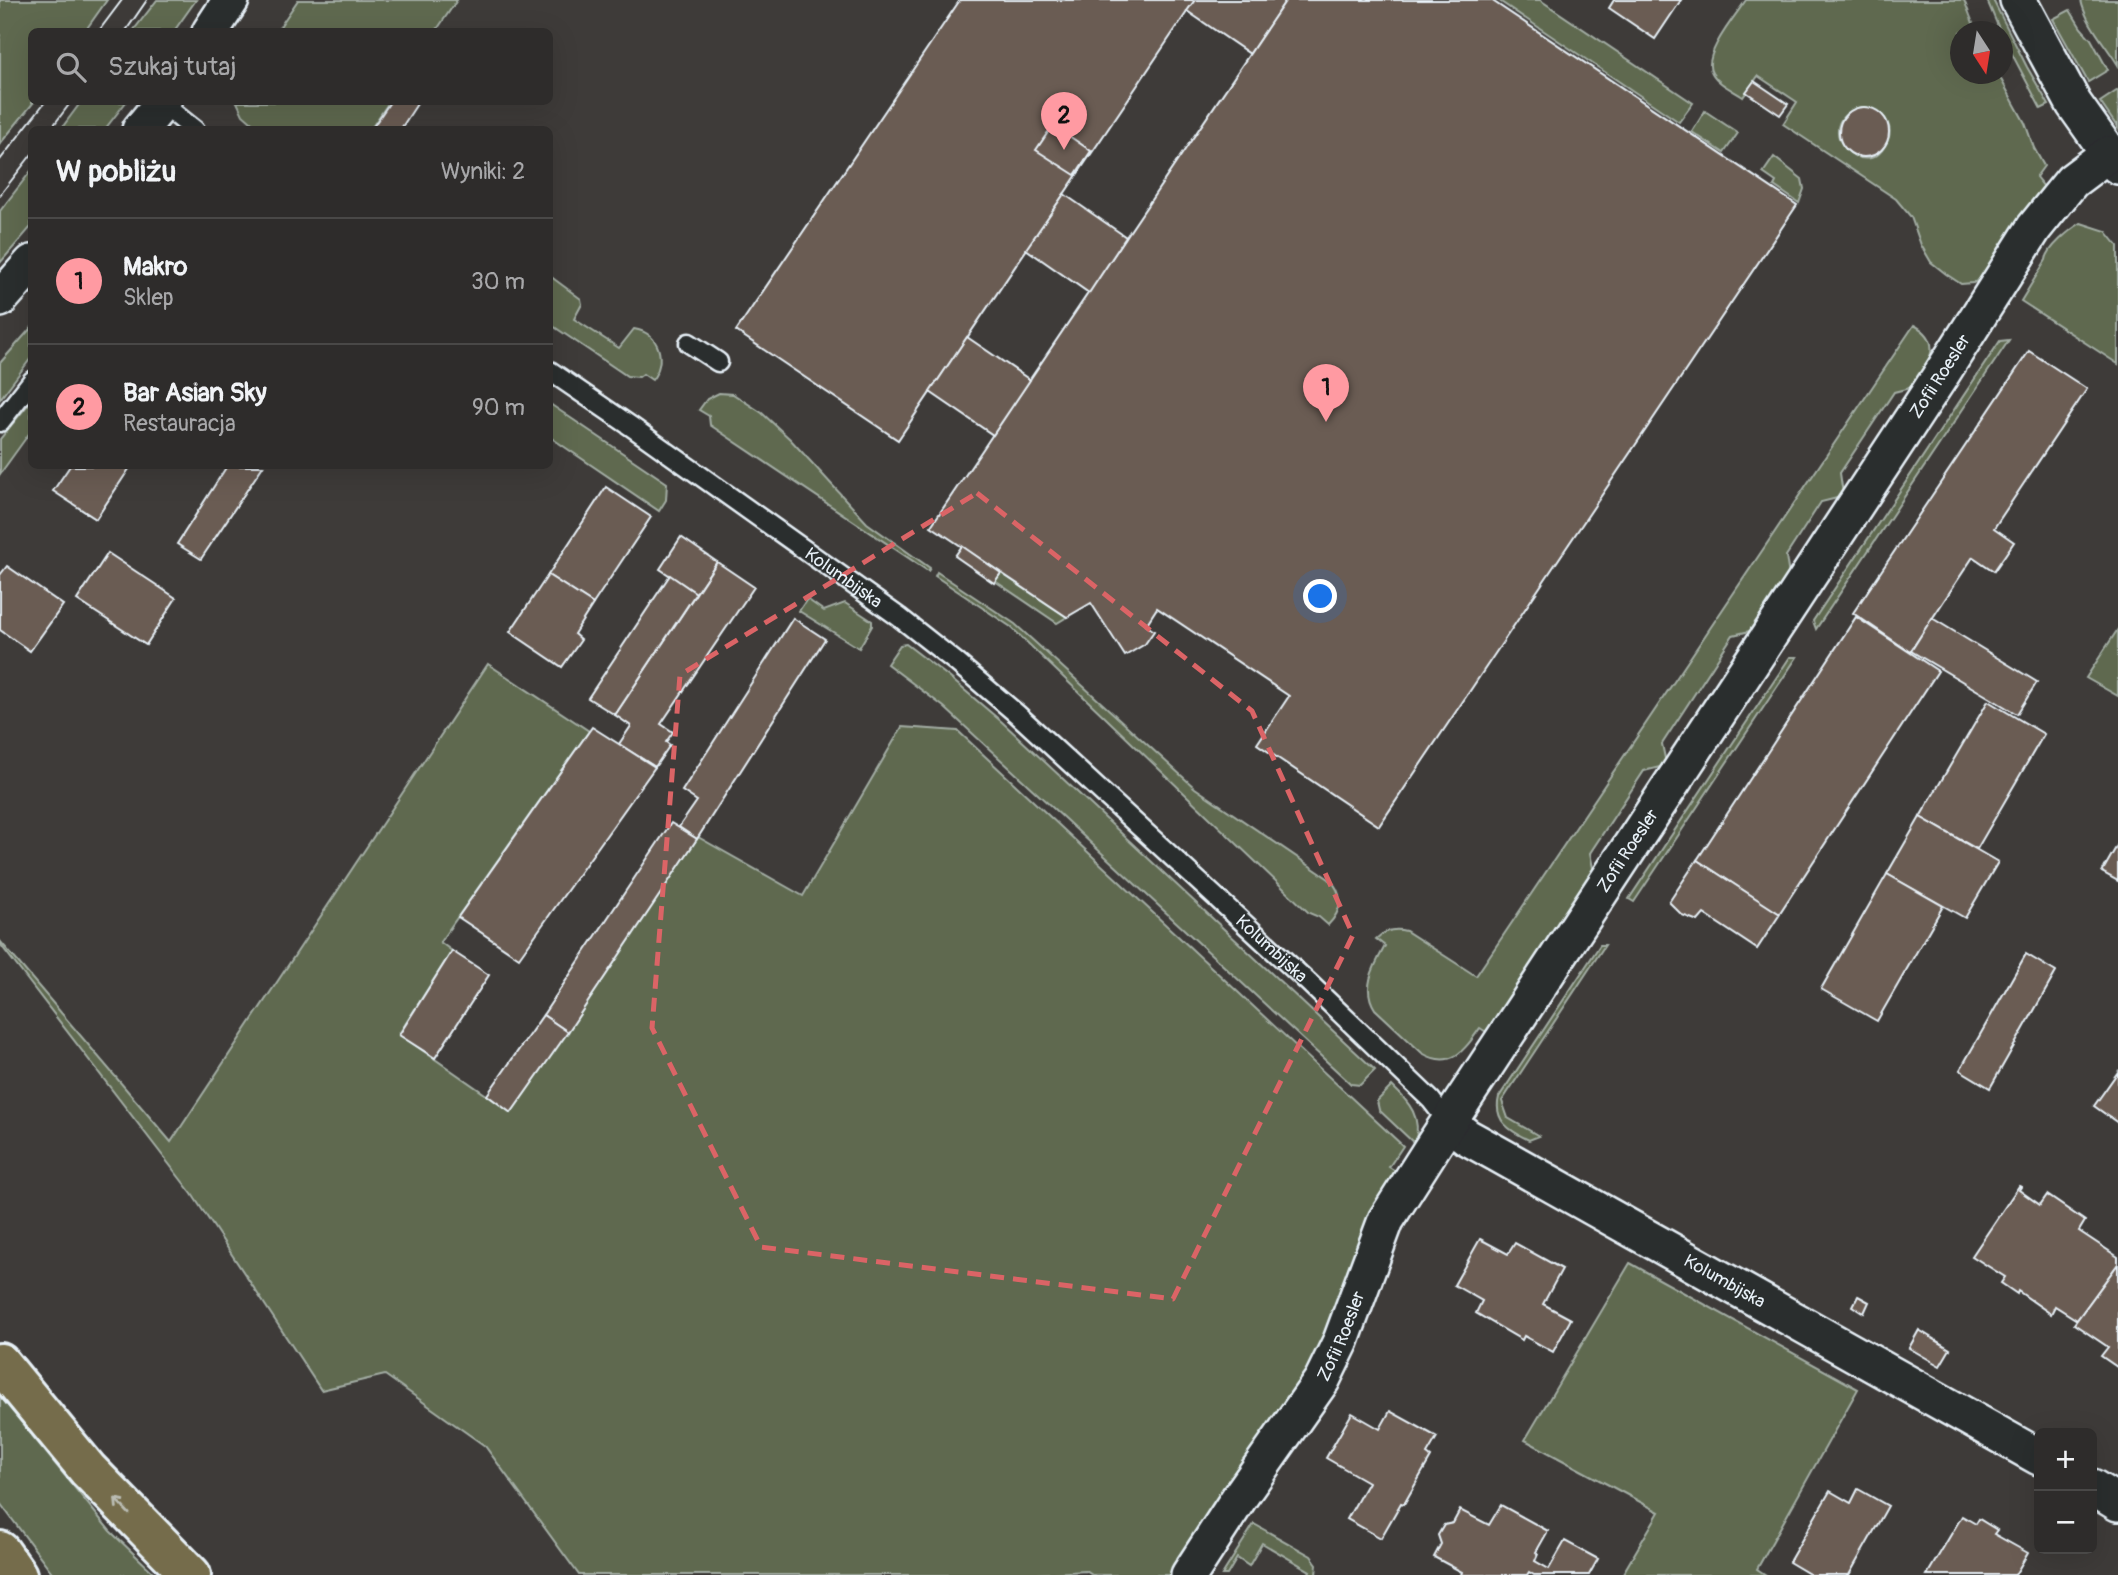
<!DOCTYPE html>
<html lang="pl">
<head>
<meta charset="utf-8">
<style>
  body { margin:0; font-family:Pangolin,sans-serif; background:#363433; color:#f1f3f6 }
  .controls { position:absolute; right:21px; bottom:21px; display:grid; overflow:hidden; border-radius:10px; box-shadow:0 7px 28px #0002 }
  .controls button { width:63px; height:63px; display:grid; place-items:center; padding:0; border:0; border-bottom:2px solid #494847; background:#2e2c2b; color:#f1f3f6; font:35px sans-serif }
  .compass { position:absolute; left:1950px; top:21px; width:63px; height:63px; border-radius:50%; background:#2e2c2b; box-shadow:0 7px 28px #0002; rotate:168deg }
  .you { position:absolute; left:1321px; top:597px; width:24px; height:24px; margin:-18px; border:5px solid #fff; border-radius:50%; background:#1a73e8; box-shadow:0 0 0 10px #1a73e833 }
  .badge { display:grid; place-items:center; width:46px; height:46px; border-radius:50%; background:#ff9aa2; color:#111; font-size:23px; font-weight:700 }
  .pin { position:absolute; translate:-50% -58px; filter:drop-shadow(0 2px 4px #0008) }
  .pin::after { content:''; position:absolute; top:37px; width:24px; height:21px; background:inherit; clip-path:polygon(0 0,100% 0,50% 100%) }
  .list { margin:0; padding:0; list-style:none }
  h2 { display:flex; justify-content:space-between; align-items:center; height:91px; margin:0; padding:0 28px; font-size:30px }
  h2 small { font-size:23px; font-weight:400; color:#a7a7a9 }
  .list li { display:grid; grid-template-columns:46px 1fr auto; gap:21px; align-items:center; box-sizing:border-box; height:126px; padding:0 28px; border-top:2px solid #494847 }
  .list b { display:block; font-size:26px; white-space:nowrap }
  .list p { margin:0; font-size:23px; white-space:nowrap; color:#a7a7a9 }
  .list em { font-size:23px; font-style:normal; color:#a7a7a9 }
  .icon { flex:none; width:38px; height:38px; fill:none; stroke:currentColor; stroke-width:2; stroke-linecap:round; stroke-linejoin:round }
  .map { position:relative; flex:none; width:2118px; height:1575px; overflow:hidden }
  .search { position:absolute; background:#2e2c2b; box-shadow:0 7px 28px #0002; left:28px; top:28px; width:525px; height:77px; display:flex; align-items:center; gap:18px; box-sizing:border-box; padding:0 24px; border-radius:10px; color:#a7a7a9; font-size:26px }
  .panel { position:absolute; background:#2e2c2b; box-shadow:0 7px 28px #0002; left:28px; top:126px; width:525px; height:343px; border-radius:10px }
  .map>svg:first-child { display:block }
  .green { fill:#5e6950; stroke:#a3ada4; stroke-width:2; fill-rule:evenodd }
  .building { fill:#6b5c52; stroke:#e8f1f8; stroke-width:2 }
  .lines { fill:none; stroke-linecap:round; stroke-linejoin:round }
  .lane-casing { stroke:#e8f1f8; stroke-width:23 }
  .street-casing { stroke:#e8f1f8; stroke-width:40 }
  .highway-casing { stroke:#e8f1f8; stroke-width:44 }
  .lane { stroke:#2a2d2e; stroke-width:18 }
  .street { stroke:#2a2d2e; stroke-width:35 }
  .highway { stroke:#746c4b; stroke-width:38 }
  .tram { stroke:#e8f1f8; stroke-width:2 }
  .oneway { stroke:#babcb3 }
  .marked { fill:none; stroke:#db6466; stroke-width:5; stroke-dasharray:14 9; stroke-linejoin:round }
  .labels { text-anchor:middle; dominant-baseline:central; stroke-width:5; stroke-linejoin:round; paint-order:stroke }
  .street-label { font-size:18px; fill:#e8f1f8; stroke:#2a2d2e }
</style>
</head>
<body>
<div class="map">
<svg width="2118" height="1575" viewBox="0 0 2118 1575">
  <rect width="100%" height="100%" fill="#3e3b39"/>
  <filter id="ink" filterUnits="userSpaceOnUse"><feTurbulence type="fractalNoise" baseFrequency=".0143" numOctaves="2"/><feDisplacementMap in="SourceGraphic" scale="14" xChannelSelector="R" yChannelSelector="G"/><feConvolveMatrix kernelMatrix="1 2 1 2 8 2 1 2 1" color-interpolation-filters="sRGB"/></filter>
  <g filter="url(#ink)">
    <g class="green">
      <polygon points="0,0 107,0 85,31 32,32 32,102 34,102 0,144"/>
      <polygon points="157,0 196,0 174,31 133,31"/>
      <polygon points="298,0 457,0 436,31 277,31"/>
      <polygon points="1498,0 1540,0 1693,103 1679,122"/>
      <path d="M1746,0H1964L1976,31L1960,32V74H1998L2025,123L2034,148L2044,166L2036,177L2044,187L2004,241L1981,279L1973,283L1961,284L1946,274L1931,262L1921,245L1911,217L1896,199L1783,124L1797,102L1758,76L1743,97C1733,90 1718,84 1712,73C1701,56 1736,15 1746,0ZM1861,107C1880,108 1897,124 1886,144C1864,187 1806,123 1861,107Z"/>
      <polygon points="1987,0 1993,0 2027,67 2049,105 2041,109 2003,37 2002,32 2000,31"/>
      <path d="M2081,0H2118V65C2106,45 2085,22 2081,0Z"/>
      <polygon points="2070,10 2081,28 2091,39 2108,70 2088,82 2053,19"/>
      <polygon points="2118,90 2118,128 2100,102"/>
      <polygon points="81,102 126,102 105,129 61,129"/>
      <polygon points="237,102 389,102 370,130 259,129 243,115"/>
      <polygon points="1705,111 1738,133 1724,153 1692,132"/>
      <polygon points="1774,157 1802,179 1804,189 1799,203 1774,186 1776,182 1763,173"/>
      <polygon points="31,171 31,227 0,263 0,211"/>
      <path d="M2081,223L2106,231L2118,246V364L2021,301L2046,260C2047,248 2071,229 2081,223Z"/>
      <path d="M550,276L581,299L582,304L574,319L619,348L634,329C660,333 667,361 652,380L643,374L639,377L627,376L550,324Z"/>
      <path d="M1914,325C1945,341 1928,364 1914,387L1894,392L1840,473L1843,494L1841,497L1821,502L1786,556L1789,576L1754,630L1733,635L1662,744L1666,763L1664,766L1644,771L1590,853L1594,873L1488,1033L1480,1028C1464,1051 1451,1070 1422,1053L1375,1009C1361,988 1374,966 1385,946L1376,939C1384,931 1395,928 1406,931L1476,976Z"/>
      <polygon points="31,328 31,358 0,399 0,363"/>
      <polygon points="2009,340 1816,629 1813,621 2000,341"/>
      <polygon points="719,393 733,394 762,413 790,439 867,523 930,568 928,571 710,425 709,416 699,410 707,399"/>
      <polygon points="31,401 31,431 0,474 0,439"/>
      <polygon points="550,404 667,483 666,500 659,511 550,437"/>
      <path d="M937,572L1015,624L1195,788L1329,879C1344,893 1343,910 1328,925L1319,917L1309,913L1011,627L935,576Z"/>
      <polygon points="1001,573 1067,617 1057,623 995,581"/>
      <polygon points="807,599 824,611 845,603 872,621 872,626 859,648 799,611"/>
      <polygon points="2118,629 2118,696 2086,678"/>
      <polygon points="906,644 949,677 1002,722 1375,1070 1360,1085 1351,1084 944,707 887,664 900,645"/>
      <polygon points="1790,657 1797,657 1634,902 1629,899"/>
      <polygon points="488,664 589,731 440,942 452,951 399,1034 511,1112 698,837 803,896 902,727 958,731 1403,1146 1389,1167 1397,1172 1330,1322 1306,1371 1171,1575 1092,1575 1086,1571 1018,1575 579,1575 485,1446 385,1375 321,1390 192,1194 0,944 0,941 171,1142"/>
      <path d="M1600,945H1605L1502,1101L1508,1118L1539,1136L1529,1140C1510,1131 1493,1121 1499,1097Z"/>
      <path d="M1392,1086C1410,1103 1422,1117 1415,1144L1379,1110L1377,1101Z"/>
      <polygon points="1630,1263 1858,1389 1757,1569 1766,1575 1622,1575 1659,1512 1525,1440"/>
      <polygon points="0,1396 110,1531 156,1575 54,1575 0,1503"/>
      <polygon points="1254,1524 1311,1556 1317,1564 1316,1575 1308,1575 1310,1571 1262,1543 1249,1566 1237,1558 1227,1575 1222,1575"/>
    </g>
    <g class="building">
      <polygon points="960,0 1195,0 898,440 736,331"/>
      <polygon points="1195,0 1286,0 1250,54 1187,11"/>
      <polygon points="1286,0 1491,0 1797,205 1379,826 1257,744 1289,696 1157,608 1146,625 1154,631 1145,644 1125,656 1091,603 1067,617 931,526"/>
      <polygon points="1614,0 1681,0 1655,39 1609,8"/>
      <polygon points="1754,81 1788,104 1780,115 1746,92"/>
      <polygon points="390,102 413,102 417,104 400,130 371,130"/>
      <circle cx="1864" cy="132" r="25"/>
      <polygon points="1053,125 1091,151 1075,175 1036,150"/>
      <polygon points="1064,194 1126,237 1089,293 1026,249"/>
      <polygon points="967,337 1030,380 993,435 930,392"/>
      <polygon points="2029,351 2087,389 1994,528 2014,542 1994,571 1973,557 1910,652 1853,613"/>
      <polygon points="70,466 131,466 96,519 53,491"/>
      <polygon points="227,466 263,466 201,559 177,544"/>
      <polygon points="606,487 651,517 593,604 548,575"/>
      <polygon points="681,537 717,562 696,593 660,569"/>
      <polygon points="962,546 1001,573 994,583 955,556"/>
      <polygon points="108,553 176,598 146,645 77,600"/>
      <polygon points="717,562 754,587 661,724 673,732 666,742 670,745 655,767 619,744 631,726 615,715"/>
      <polygon points="7,566 63,605 30,651 0,630 0,575"/>
      <polygon points="548,575 593,604 574,634 581,640 562,667 510,632"/>
      <polygon points="670,575 696,593 615,715 588,698"/>
      <polygon points="1856,617 1938,671 1779,914 1697,860"/>
      <polygon points="793,618 825,639 697,839 679,827 697,801 682,791"/>
      <polygon points="1932,618 2037,682 2017,714 1911,651"/>
      <polygon points="1988,701 2044,734 1977,849 1920,817"/>
      <polygon points="592,727 655,767 519,958 458,917"/>
      <polygon points="1920,817 1998,862 1965,918 1887,874"/>
      <polygon points="671,823 697,839 568,1032 543,1015"/>
      <polygon points="2118,844 2118,881 2102,872"/>
      <polygon points="1697,860 1780,914 1757,949 1704,914 1698,921 1682,915 1669,902"/>
      <polygon points="1887,874 1943,906 1877,1021 1821,989"/>
      <polygon points="452,951 489,975 435,1058 399,1035"/>
      <polygon points="2026,954 2056,972 1990,1088 1960,1070"/>
      <polygon points="543,1015 568,1032 511,1113 487,1095"/>
      <polygon points="2118,1072 2118,1123 2094,1106"/>
      <polygon points="2019,1186 2021,1187 2019,1190 2040,1205 2047,1195 2085,1221 2079,1231 2118,1257 2118,1264 2077,1320 2055,1306 2051,1314 2018,1291 2017,1294 2001,1283 2005,1277 1972,1256"/>
      <polygon points="1480,1239 1508,1254 1515,1243 1562,1269 1543,1304 1571,1319 1553,1352 1524,1336 1522,1340 1476,1313 1482,1301 1454,1285"/>
      <polygon points="2118,1264 2118,1365 2117,1367 2101,1356 2108,1347 2074,1324"/>
      <polygon points="1858,1296 1869,1302 1864,1313 1853,1306"/>
      <polygon points="1919,1330 1950,1349 1940,1366 1909,1348"/>
      <polygon points="1390,1411 1437,1437 1427,1454 1431,1457 1404,1504 1401,1503 1381,1538 1347,1519 1368,1482 1326,1458 1352,1413 1380,1429"/>
      <polygon points="1858,1489 1888,1506 1849,1575 1811,1575 1789,1562 1830,1491 1851,1503"/>
      <polygon points="1501,1505 1548,1531 1536,1552 1538,1554 1535,1561 1549,1569 1565,1541 1598,1559 1589,1575 1534,1575 1529,1572 1527,1575 1461,1575 1462,1572 1434,1557 1441,1544 1438,1535 1444,1525 1453,1523 1460,1510 1489,1525"/>
      <polygon points="1962,1516 1976,1524 1979,1519 1997,1530 1994,1534 2028,1553 2015,1575 1927,1575"/>
    </g>
    <g class="lines">
      <defs>
        <g id="lane">
          <polyline points="161,103 195,130"/>
          <polyline points="689,343 718,362"/>
          <path id="s1" d="M550,371L632,427L899,617L956,662L1017,714L1309,983L1431,1100L1449,1123"/>
          <polyline points="0,422 32,381"/>
        </g>
        <g id="street">
          <polyline points="2018,0 2074,104 2118,166"/>
          <polyline points="210,32 231,0"/>
          <polyline points="140,130 163,102"/>
          <polyline points="0,299 32,263"/>
          <path id="s2" d="M1449,1123L1467,1137L1496,1153L2039,1457"/>
          <polyline points="2092,1487 2118,1503"/>
          <path id="s3" d="M1189,1575L1239,1498L1322,1380L1341,1341L1386,1220L1435,1143L1939,378L2034,228L2072,181L2108,154"/>
        </g>
        <g id="highway">
          <polyline points="0,1363 88,1470 191,1575"/>
          <polyline points="0,1551 17,1575"/>
        </g>
      </defs>
      <use href="#lane" class="lane-casing"/>
      <use href="#street" class="street-casing"/>
      <use href="#highway" class="highway-casing"/>
      <use href="#lane" class="lane"/>
      <use href="#street" class="street"/>
      <use href="#highway" class="highway"/>
      <g class="tram">
        <polyline points="98,32 122,0"/>
        <polyline points="125,32 147,0"/>
        <polyline points="50,130 71,102"/>
        <polyline points="0,160 45,102"/>
        <polyline points="0,195 32,154"/>
      </g>
    </g>
    <defs><path id="oneway-shaft" d="M-6 0H5M1.5-3L5.5 0L1.5 3" fill="none" stroke-width="1.6" stroke-linecap="round" stroke-linejoin="round" transform="scale(1.75)"/></defs>
    <use class="oneway" href="#oneway-shaft" transform="translate(122 1506) rotate(-133)"/>
  </g>
  <path class="marked" d="M977,493L1252,711L1353,935L1173,1299L761,1247L652,1028L680,675Z"/>
  <g class="labels">
    <g class="street-label">
      <text stroke="none"><textPath href="#s3" startOffset="1418">Zofii Roesler</textPath></text>
      <text stroke="none"><textPath href="#s1" startOffset="359">Kolumbijska</textPath></text>
      <text stroke="none"><textPath href="#s3" startOffset="850">Zofii Roesler</textPath></text>
      <text stroke="none"><textPath href="#s1" startOffset="926">Kolumbijska</textPath></text>
      <text stroke="none"><textPath href="#s2" startOffset="318">Kolumbijska</textPath></text>
      <text stroke="none"><textPath href="#s3" startOffset="284">Zofii Roesler</textPath></text>
    </g>
  </g>
</svg>
<div class="controls">
<button>+</button>
<button>−</button>
</div>
<svg class="compass" viewBox="-18 -18 36 36"><path d="M0-13l5 13h-10z" fill="#e53935"/><path d="M0 13l5-13h-10z" fill="#a7a7a9"/></svg>
<div class="you"></div>
<div class="pin badge" style="left:1326px;top:422px">1</div>
<div class="pin badge" style="left:1064px;top:150px">2</div>
<div class="search"><svg class="icon" aria-label="search" viewBox="0 0 24 24"><circle cx="10" cy="10" r="6"/><path d="M15 15l6 6"/></svg>Szukaj tutaj</div>
<section class="panel">
<h2>W pobliżu<small>Wyniki: 2</small></h2>
<ul class="list">
<li><span class="badge">1</span><div><b>Makro</b><p>Sklep</p></div><em>30 m</em></li>
<li><span class="badge">2</span><div><b>Bar Asian Sky</b><p>Restauracja</p></div><em>90 m</em></li>
</ul>
</section>
</div>
</body>
</html>
